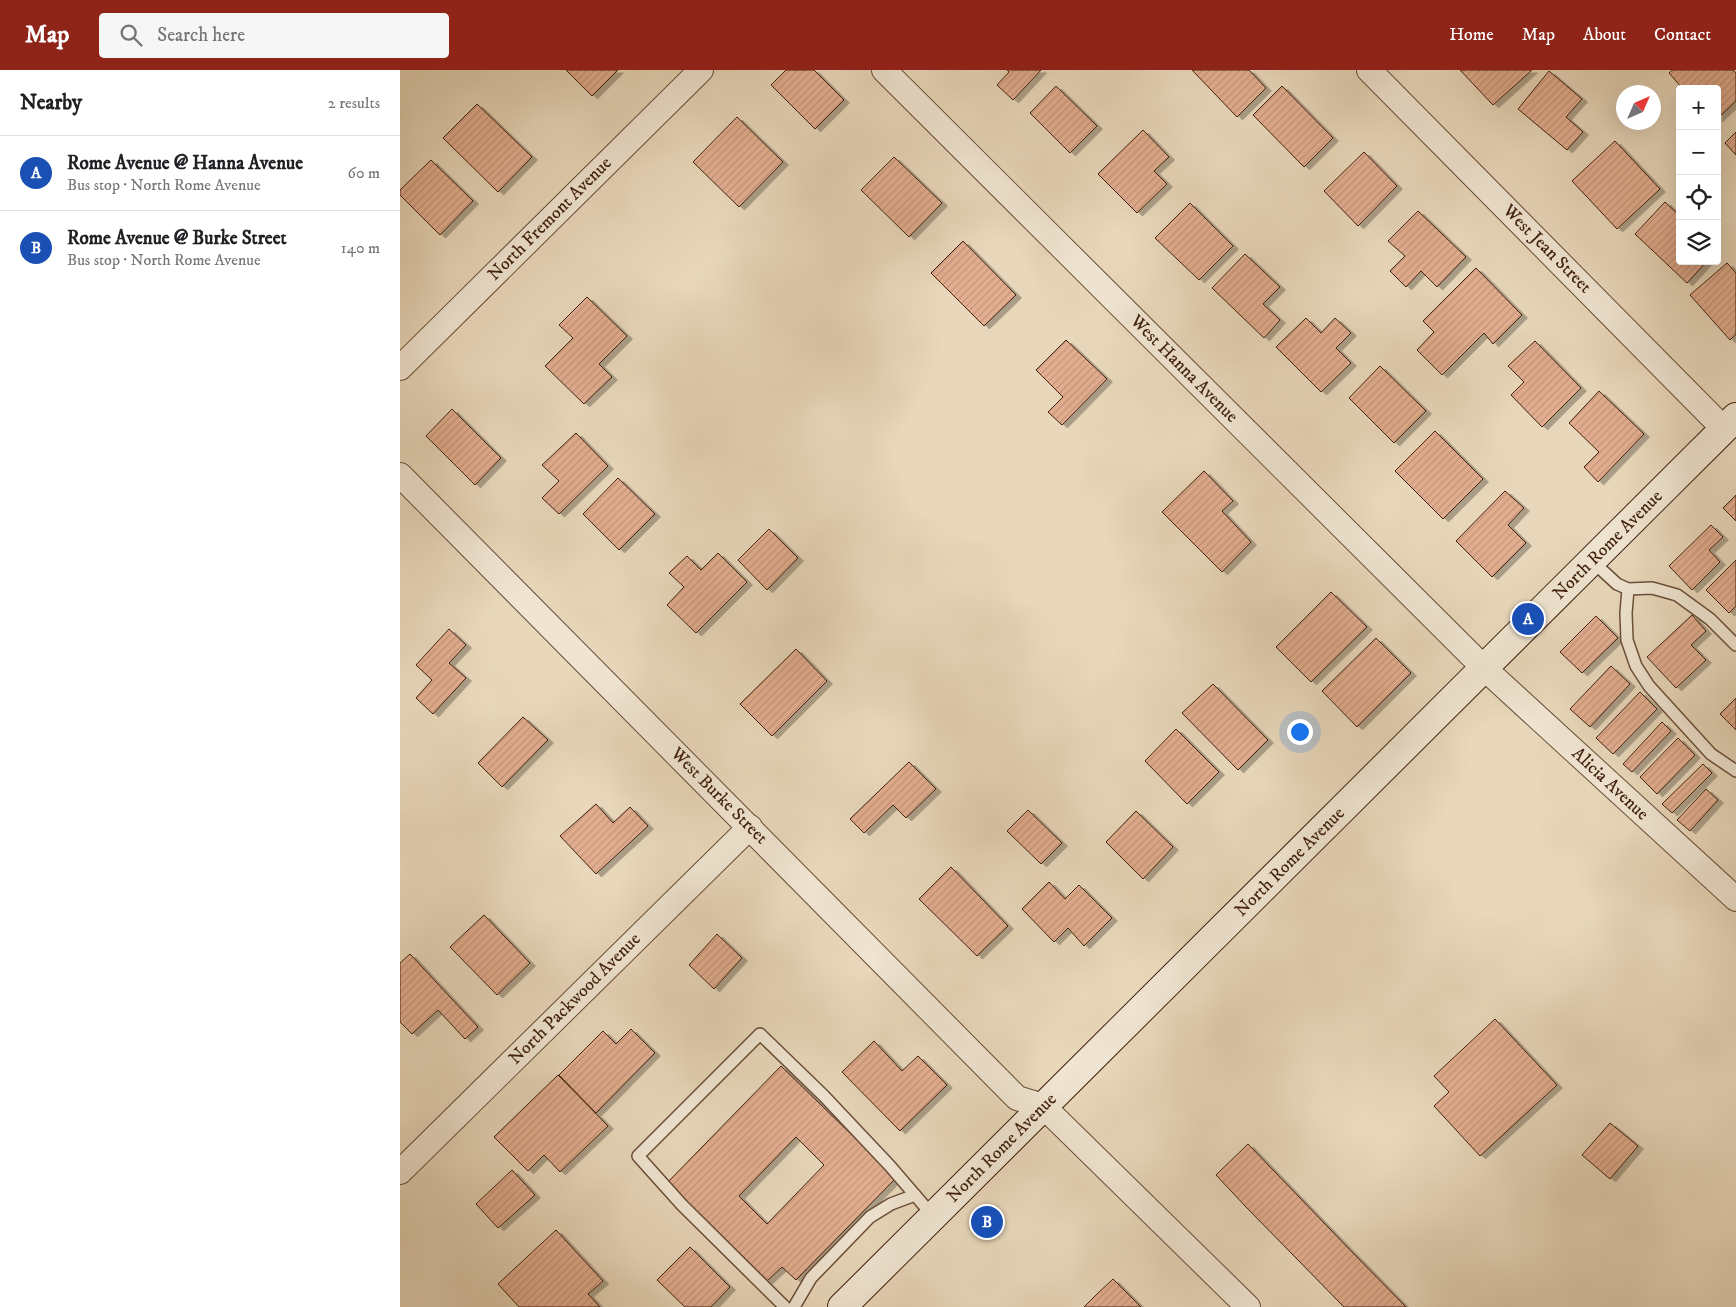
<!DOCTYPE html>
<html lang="en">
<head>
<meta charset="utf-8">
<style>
  body { margin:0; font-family:"IM FELL DW Pica",serif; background:#f6f6f6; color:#202124 }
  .controls { position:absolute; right:15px; top:15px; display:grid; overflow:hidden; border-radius:5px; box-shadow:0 5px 20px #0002 }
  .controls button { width:45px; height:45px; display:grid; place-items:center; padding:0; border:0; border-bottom:1px solid #e0e0e0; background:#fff; color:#202124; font:25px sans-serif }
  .compass { position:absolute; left:1216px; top:15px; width:45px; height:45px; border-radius:50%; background:#fff; box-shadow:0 5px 20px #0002; rotate:45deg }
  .you { position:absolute; left:899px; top:661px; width:18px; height:18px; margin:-12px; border:4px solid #fff; border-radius:50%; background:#1a73e8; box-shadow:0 0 0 8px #1a73e833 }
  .badge { display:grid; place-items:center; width:32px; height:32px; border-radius:50%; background:#8f2418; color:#fff; font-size:16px; font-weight:700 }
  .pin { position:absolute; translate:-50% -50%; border:2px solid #fff; box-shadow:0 1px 5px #0006 }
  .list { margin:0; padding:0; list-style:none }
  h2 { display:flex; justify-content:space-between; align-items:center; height:65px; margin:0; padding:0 20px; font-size:21px }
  h2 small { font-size:16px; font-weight:400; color:#757577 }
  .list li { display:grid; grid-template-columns:32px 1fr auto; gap:15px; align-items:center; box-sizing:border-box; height:75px; padding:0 20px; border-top:1px solid #e0e0e0 }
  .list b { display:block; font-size:19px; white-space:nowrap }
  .list p { margin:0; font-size:16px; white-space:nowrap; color:#757577 }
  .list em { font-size:16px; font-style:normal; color:#757577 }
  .icon { flex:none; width:28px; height:28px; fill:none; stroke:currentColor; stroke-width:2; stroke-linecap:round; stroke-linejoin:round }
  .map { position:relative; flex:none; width:1336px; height:1237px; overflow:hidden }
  header { display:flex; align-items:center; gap:30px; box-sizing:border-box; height:70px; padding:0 25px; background:#8f2418; color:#fff }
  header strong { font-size:24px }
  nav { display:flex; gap:28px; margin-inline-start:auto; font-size:18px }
  .search { width:350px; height:45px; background:#f6f6f6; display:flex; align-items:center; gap:12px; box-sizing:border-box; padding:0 18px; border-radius:5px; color:#757577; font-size:19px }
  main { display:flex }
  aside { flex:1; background:#fff }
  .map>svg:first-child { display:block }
  .building { fill:url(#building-hatch); stroke:#40210d; fill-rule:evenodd; filter:url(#shadow) }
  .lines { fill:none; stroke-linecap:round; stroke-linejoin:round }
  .lane-casing { stroke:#6a4e38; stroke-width:14 }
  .street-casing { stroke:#6a4e38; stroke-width:26 }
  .secondary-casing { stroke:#40210d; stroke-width:30 }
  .lane { stroke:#f0e5d2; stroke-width:11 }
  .street { stroke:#f0e5d2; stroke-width:24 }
  .secondary { stroke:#f0e5d2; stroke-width:28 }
  .labels { text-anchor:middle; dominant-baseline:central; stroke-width:4; stroke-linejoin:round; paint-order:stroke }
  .street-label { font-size:18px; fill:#40210d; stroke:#f0e5d2 }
</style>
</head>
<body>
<header>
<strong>Map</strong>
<div class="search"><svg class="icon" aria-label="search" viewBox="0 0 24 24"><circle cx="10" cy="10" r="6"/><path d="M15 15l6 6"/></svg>Search here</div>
<nav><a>Home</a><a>Map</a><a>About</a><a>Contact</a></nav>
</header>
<main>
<aside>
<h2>Nearby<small>2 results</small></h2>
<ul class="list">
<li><span class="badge" style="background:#1a4fb4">A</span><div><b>Rome Avenue @ Hanna Avenue</b><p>Bus stop · North Rome Avenue</p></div><em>60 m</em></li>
<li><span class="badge" style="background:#1a4fb4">B</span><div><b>Rome Avenue @ Burke Street</b><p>Bus stop · North Rome Avenue</p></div><em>140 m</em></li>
</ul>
</aside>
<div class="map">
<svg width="1336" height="1237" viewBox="0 0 1336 1237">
  <defs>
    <pattern id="building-hatch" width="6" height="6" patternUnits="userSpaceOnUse" patternTransform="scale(1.25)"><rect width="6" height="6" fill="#e3ae90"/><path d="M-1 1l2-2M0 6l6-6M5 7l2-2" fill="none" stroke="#c4957b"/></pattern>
    <filter id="shadow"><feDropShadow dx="5.5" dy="3" stdDeviation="0" flood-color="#0004"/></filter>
  </defs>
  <rect width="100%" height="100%" fill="#e8d7ba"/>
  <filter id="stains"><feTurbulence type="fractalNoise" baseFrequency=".004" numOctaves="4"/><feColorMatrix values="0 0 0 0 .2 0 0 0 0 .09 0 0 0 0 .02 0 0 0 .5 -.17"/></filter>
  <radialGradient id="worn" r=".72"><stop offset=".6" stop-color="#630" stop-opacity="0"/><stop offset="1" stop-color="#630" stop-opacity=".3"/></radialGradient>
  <g class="building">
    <polygon points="166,0 218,0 192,26"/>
    <polygon points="386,0 414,0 444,30 415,59 371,15"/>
    <polygon points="607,0 641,0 613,30 597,15 609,2"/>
    <polygon points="792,0 849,0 866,18 837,47"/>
    <polygon points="1060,0 1132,0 1093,35"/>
    <polygon points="1272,0 1333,0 1336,3 1336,31 1317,49 1317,19 1283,19 1269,3"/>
    <polygon points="1149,1 1182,29 1166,47 1183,62 1167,80 1118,39"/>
    <polygon points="656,16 697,56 670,83 630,43"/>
    <polygon points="882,16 933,68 904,97 853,45"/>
    <polygon points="77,34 132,87 98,122 43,68"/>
    <polygon points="337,47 383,92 339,137 293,92"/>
    <polygon points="743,60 769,87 754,101 767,114 737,143 698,104"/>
    <polygon points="1336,62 1336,85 1325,73"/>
    <polygon points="1215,71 1260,119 1217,159 1172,111"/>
    <polygon points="964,82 997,116 958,156 924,121"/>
    <polygon points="494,87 542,133 509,167 461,120"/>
    <polygon points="31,90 73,131 40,165 0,125 0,120"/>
    <polygon points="1265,132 1280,146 1280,191 1307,191 1287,213 1235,164"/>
    <polygon points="790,133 833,176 799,210 755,168"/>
    <polygon points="1018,141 1066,187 1037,217 1021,201 1006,217 990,201 1005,186 988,171"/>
    <polygon points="563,171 616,225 584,256 531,203"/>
    <polygon points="845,184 880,217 863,234 880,250 864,268 812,218"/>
    <polygon points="1327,193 1336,203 1336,264 1330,270 1290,225"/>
    <polygon points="1076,198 1122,245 1093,274 1084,263 1042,305 1017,280 1034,262 1023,251"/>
    <polygon points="187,227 227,266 199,294 212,307 184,334 145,296 173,268 159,255"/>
    <polygon points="906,248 921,263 935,248 951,263 936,278 951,293 921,322 876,277"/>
    <polygon points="666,270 707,309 662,355 648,342 663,327 636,300"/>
    <polygon points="1135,271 1181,318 1142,357 1111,325 1124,312 1108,296"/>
    <polygon points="980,296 1026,341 994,373 949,328"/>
    <polygon points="1199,321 1244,364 1198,412 1184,397 1199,382 1169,353"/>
    <polygon points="52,339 101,388 75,415 26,366"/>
    <polygon points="1035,361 1083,409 1043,449 995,401"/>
    <polygon points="176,363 208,396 159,444 142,428 159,411 142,395"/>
    <polygon points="804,401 833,431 822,441 851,472 822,502 762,442"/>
    <polygon points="218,408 255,444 219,480 183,444"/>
    <polygon points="1105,421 1124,438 1108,455 1126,473 1092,507 1056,471"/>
    <polygon points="1336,425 1336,451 1323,438"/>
    <polygon points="1311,455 1323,467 1309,480 1320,492 1292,520 1269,496"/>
    <polygon points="369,459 398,488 367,520 338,490"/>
    <polygon points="318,483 347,512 296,563 267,535 284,517 269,503 287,486 301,500"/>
    <polygon points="1336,490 1336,536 1329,543 1306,520"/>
    <polygon points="931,522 967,557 911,612 876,577"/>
    <polygon points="1292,545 1306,561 1291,575 1306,590 1276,618 1247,587"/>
    <polygon points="1196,546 1218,568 1182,603 1160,582"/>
    <polygon points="49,559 66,575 49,593 66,608 33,644 16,628 32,610 16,595"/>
    <polygon points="976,568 1011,603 957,657 922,621"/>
    <polygon points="396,579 427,611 372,666 340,634"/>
    <polygon points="1211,596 1230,614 1190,657 1170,639"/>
    <polygon points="813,614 868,670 838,700 782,643"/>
    <polygon points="1240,622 1257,639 1213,684 1196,668"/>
    <polygon points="1336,628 1336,660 1320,644"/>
    <polygon points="123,647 148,670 102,717 78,693"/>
    <polygon points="1262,652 1271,661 1232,702 1223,694"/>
    <polygon points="776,659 819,702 787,734 745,691"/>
    <polygon points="1278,668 1295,685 1257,724 1240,707"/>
    <polygon points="509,692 536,719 506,748 493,735 464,763 450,749"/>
    <polygon points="1303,694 1312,703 1272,743 1262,734"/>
    <polygon points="1306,719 1318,730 1290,761 1277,750"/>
    <polygon points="196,734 213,753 230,737 248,756 196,804 160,766"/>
    <polygon points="628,740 662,773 641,794 607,761"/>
    <polygon points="736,741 773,777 743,809 706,772"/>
    <polygon points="551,797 608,856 577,886 519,829"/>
    <polygon points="649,812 665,829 679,815 712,848 684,876 668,858 654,872 622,839"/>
    <polygon points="84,845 130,893 97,925 50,877"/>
    <polygon points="317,864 342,888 314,919 289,895"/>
    <polygon points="10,884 78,957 65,969 38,940 12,964 0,952 0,893"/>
    <polygon points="1095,949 1157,1015 1080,1086 1034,1036 1049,1022 1034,1006"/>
    <polygon points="231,959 255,983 196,1043 159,1005 203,961 216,974"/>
    <polygon points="474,971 502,1001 518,986 547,1015 500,1061 442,1002"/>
    <path d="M381,996L496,1108L396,1210L382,1197L367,1211L267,1113ZM396,1067L424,1095L367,1154L339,1126Z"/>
    <polygon points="158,1005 208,1056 160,1102 144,1085 128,1101 94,1067"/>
    <polygon points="1210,1053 1238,1076 1210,1109 1182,1085"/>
    <polygon points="848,1074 953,1183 1006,1237 944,1237 846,1137 816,1105"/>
    <polygon points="112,1100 135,1125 98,1158 76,1134"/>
    <polygon points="156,1160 203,1211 188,1224 200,1237 119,1237 98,1214"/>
    <polygon points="290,1177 330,1217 311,1237 285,1237 257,1210"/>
    <polygon points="713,1209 741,1237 684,1237 696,1225"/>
  </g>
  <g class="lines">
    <defs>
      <g id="lane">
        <polyline points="1192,491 1217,514 1228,519 1252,518 1277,525 1310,549 1336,575"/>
        <polyline points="1228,519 1226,543 1227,570 1236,596 1249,616 1311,684 1336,701"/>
        <polyline points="385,1237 282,1135 238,1086 360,964 424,1026 490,1096 533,1146"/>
        <polyline points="394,1237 411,1208 470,1147 491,1134 515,1125"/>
      </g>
      <g id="street">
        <polyline points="484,0 1084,598 1336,829"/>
        <polyline points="969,0 1324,359"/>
        <polyline points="0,298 301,0"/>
        <polyline points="0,405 617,1028 643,1036 848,1237"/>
        <polyline points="0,1102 350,757"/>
      </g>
      <polyline id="secondary" points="442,1237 1336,347"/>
    </defs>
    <use href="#lane" class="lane-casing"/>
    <use href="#street" class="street-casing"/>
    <use href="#secondary" class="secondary-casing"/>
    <use href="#lane" class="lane"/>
    <use href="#street" class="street"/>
    <use href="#secondary" class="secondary"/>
  </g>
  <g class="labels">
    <g class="street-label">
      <text transform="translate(150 149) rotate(-45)">North Fremont Avenue</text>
      <text transform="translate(1147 179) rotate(45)">West Jean Street</text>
      <text transform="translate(784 299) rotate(45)">West Hanna Avenue</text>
      <text transform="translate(1208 475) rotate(-45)">North Rome Avenue</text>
      <text transform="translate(1210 714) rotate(43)">Alicia Avenue</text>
      <text transform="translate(319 726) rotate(45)">West Burke Street</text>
      <text transform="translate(890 792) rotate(-45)">North Rome Avenue</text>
      <text transform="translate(175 929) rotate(-45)">North Packwood Avenue</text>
      <text transform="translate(602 1078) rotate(-45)">North Rome Avenue</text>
    </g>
  </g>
  <rect width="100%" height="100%" filter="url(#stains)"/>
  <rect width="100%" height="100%" fill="url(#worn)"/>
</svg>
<div class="controls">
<button>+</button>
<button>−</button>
<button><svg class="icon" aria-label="locate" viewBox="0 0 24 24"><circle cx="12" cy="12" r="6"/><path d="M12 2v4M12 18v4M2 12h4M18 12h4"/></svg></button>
<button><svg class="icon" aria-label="layers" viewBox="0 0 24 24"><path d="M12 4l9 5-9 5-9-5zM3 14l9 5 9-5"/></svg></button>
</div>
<svg class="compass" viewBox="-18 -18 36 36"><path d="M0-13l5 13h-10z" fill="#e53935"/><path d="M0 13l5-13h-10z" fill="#757577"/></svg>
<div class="you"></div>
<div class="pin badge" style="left:1128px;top:549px;background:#1a4fb4">A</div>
<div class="pin badge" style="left:587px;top:1152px;background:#1a4fb4">B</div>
</div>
</main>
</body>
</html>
